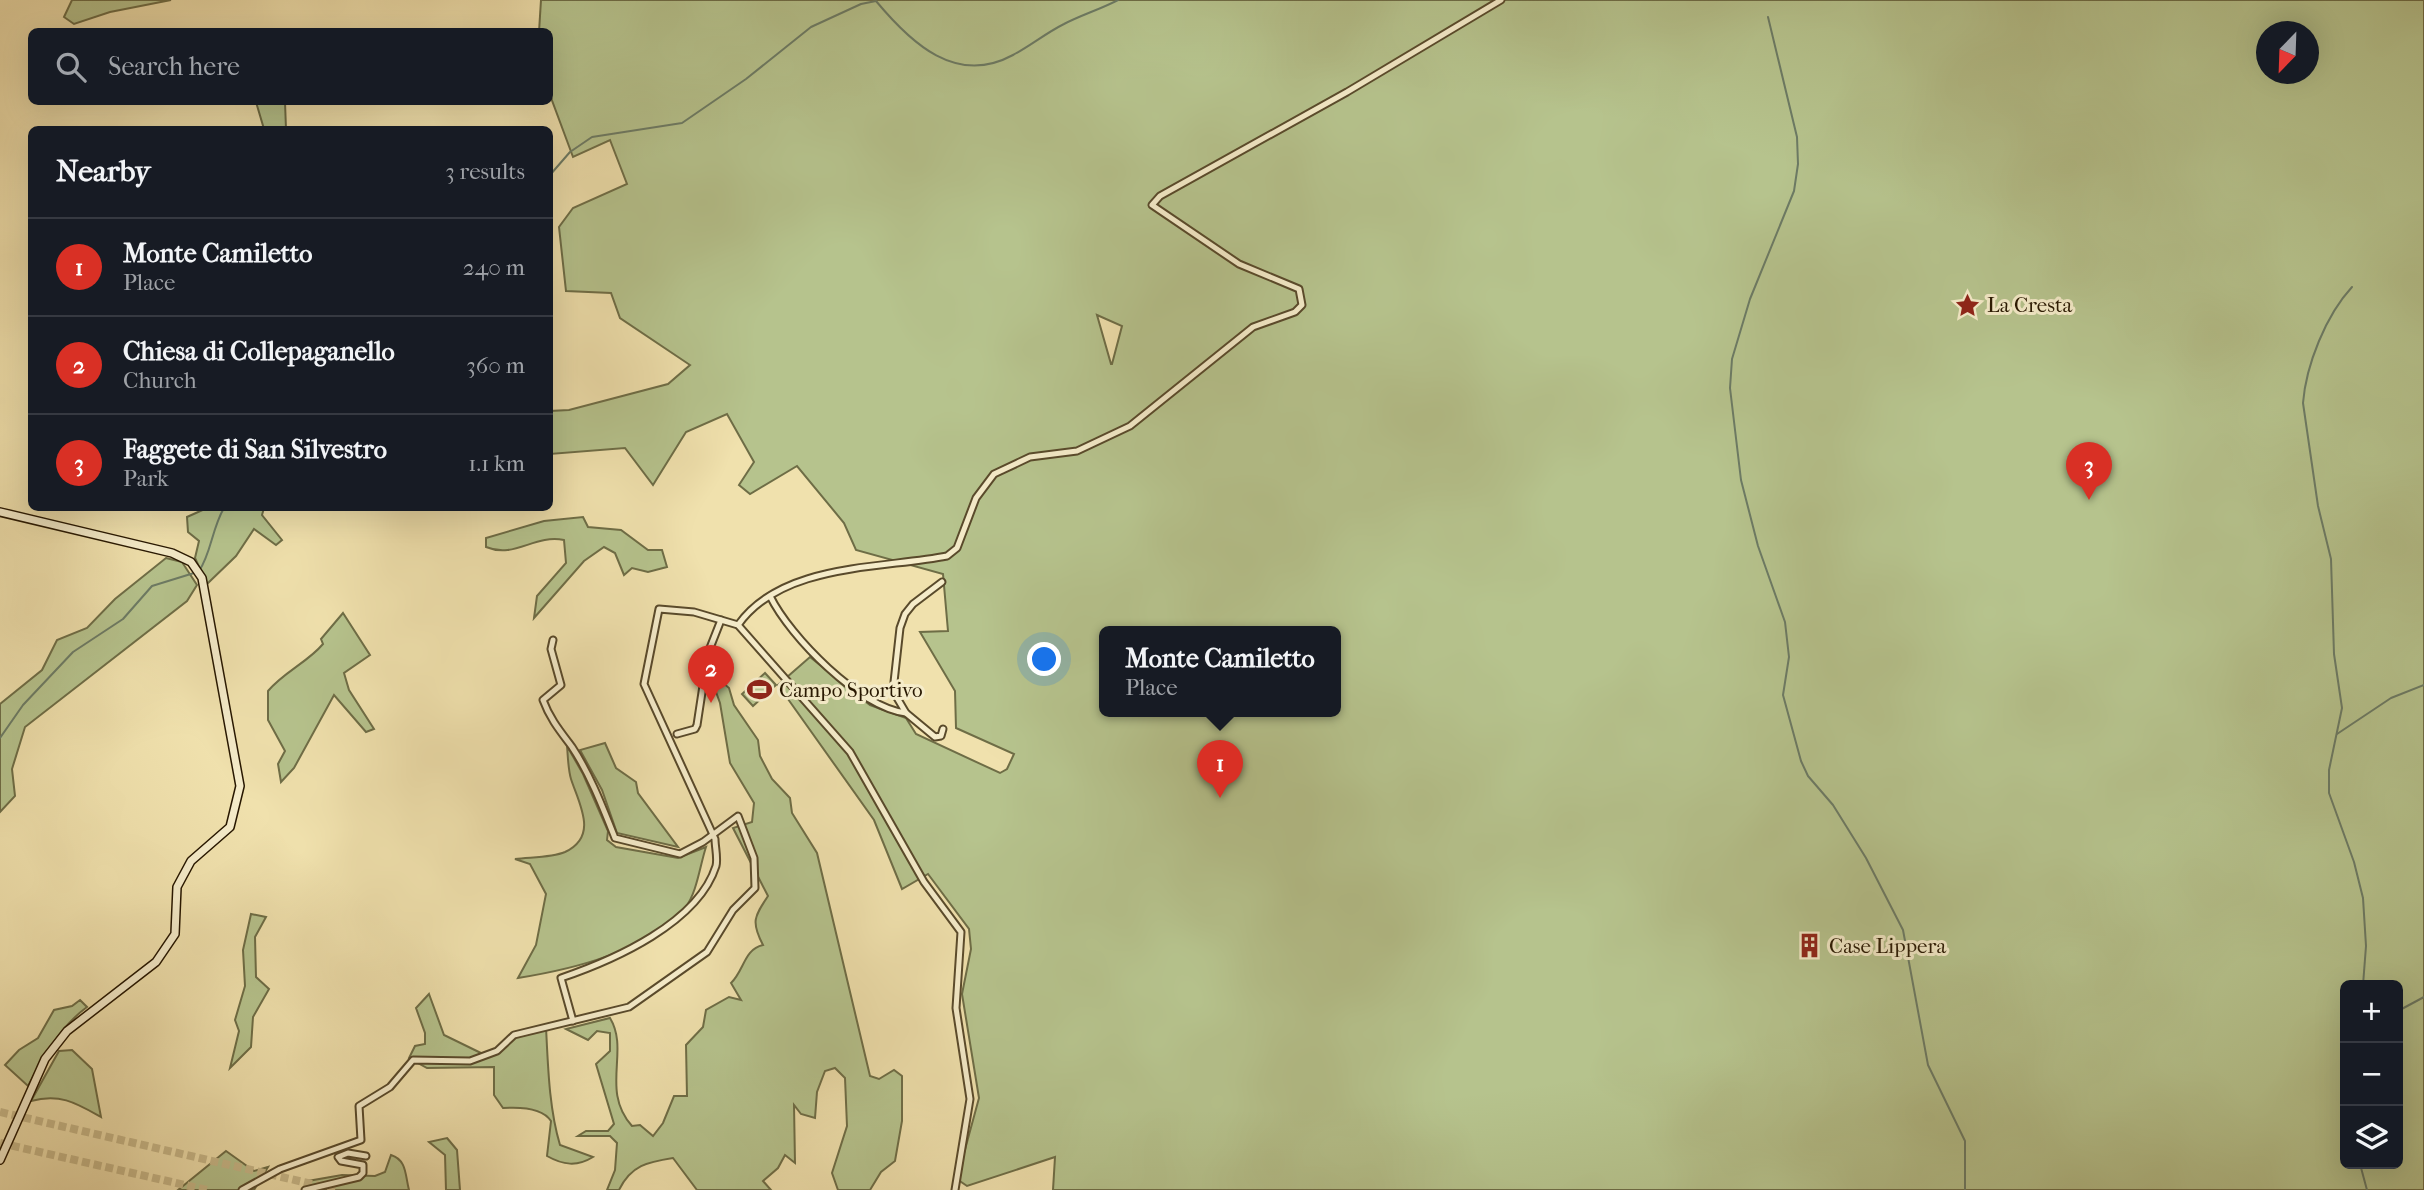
<!DOCTYPE html>
<html lang="en">
<head>
<meta charset="utf-8">
<style>
  body { margin:0; font-family:"IM FELL French Canon",serif; background:#20242c; color:#f1f3f6 }
  .controls { position:absolute; right:21px; bottom:21px; display:grid; overflow:hidden; border-radius:10px; box-shadow:0 7px 28px #0002 }
  .controls button { width:63px; height:63px; display:grid; place-items:center; padding:0; border:0; border-bottom:2px solid #363941; background:#171b24; color:#f1f3f6; font:35px sans-serif }
  .compass { position:absolute; left:2256px; top:21px; width:63px; height:63px; border-radius:50%; background:#171b24; box-shadow:0 7px 28px #0002; rotate:203deg }
  .you { position:absolute; left:1045px; top:660px; width:24px; height:24px; margin:-18px; border:5px solid #fff; border-radius:50%; background:#1a73e8; box-shadow:0 0 0 10px #1a73e833 }
  .badge { display:grid; place-items:center; width:46px; height:46px; border-radius:50%; background:#d93025; color:#fff; font-size:23px; font-weight:700 }
  .pin { position:absolute; translate:-50% -58px; filter:drop-shadow(0 2px 4px #0008) }
  .pin::after { content:''; position:absolute; top:37px; width:24px; height:21px; background:inherit; clip-path:polygon(0 0,100% 0,50% 100%) }
  .popup { position:absolute; left:1099px; top:626px; width:242px; height:91px; box-sizing:border-box; display:grid; place-content:center; border-radius:10px; background:#171b24; filter:drop-shadow(0 2px 5px #0005); font-size:23px; white-space:nowrap; color:#9ea1a6 }
  .popup b { font-size:26px; color:#f1f3f6 }
  .popup::after { content:''; position:absolute; left:50%; top:100%; margin-left:-14px; border:14px solid transparent; border-top-color:#171b24 }
  .list { margin:0; padding:0; list-style:none }
  h2 { display:flex; justify-content:space-between; align-items:center; height:91px; margin:0; padding:0 28px; font-size:30px }
  h2 small { font-size:23px; font-weight:400; color:#9ea1a6 }
  .list li { display:grid; grid-template-columns:46px 1fr auto; gap:21px; align-items:center; box-sizing:border-box; height:98px; padding:0 28px; border-top:2px solid #363941 }
  .list b { display:block; font-size:26px; white-space:nowrap }
  .list p { margin:0; font-size:23px; white-space:nowrap; color:#9ea1a6 }
  .list em { font-size:23px; font-style:normal; color:#9ea1a6 }
  .icon { flex:none; width:38px; height:38px; fill:none; stroke:currentColor; stroke-width:2; stroke-linecap:round; stroke-linejoin:round }
  .map { position:relative; flex:none; width:2424px; height:1190px; overflow:hidden }
  .search { position:absolute; background:#171b24; box-shadow:0 7px 28px #0002; left:28px; top:28px; width:525px; height:77px; display:flex; align-items:center; gap:18px; box-sizing:border-box; padding:0 24px; border-radius:10px; color:#9ea1a6; font-size:26px }
  .panel { position:absolute; background:#171b24; box-shadow:0 7px 28px #0002; left:28px; top:126px; width:525px; height:385px; border-radius:10px }
  .map>svg:first-child { display:block }
  .green { fill:#b6c38d; stroke:#6e6d46; stroke-width:2; fill-rule:evenodd }
  .lines { fill:none; stroke-linecap:round; stroke-linejoin:round }
  .stream { stroke:#6c7b65; stroke-width:2 }
  .trunk-tunnel { stroke:#c8b98a; stroke-width:8; stroke-dasharray:8 4; stroke-linecap:butt }
  .minor-casing { stroke:#594a2b; stroke-width:9 }
  .secondary-casing { stroke:#271700; stroke-width:10 }
  .minor { stroke:#f5ecca; stroke-width:5 }
  .secondary { stroke:#f5ecca; stroke-width:7 }
  .labels { text-anchor:middle; dominant-baseline:central; stroke-width:6; stroke-linejoin:round; paint-order:stroke }
  .poi-label { font-size:21px; fill:#271700; stroke:#f5ecca; text-anchor:start }
</style>
</head>
<body>
<div class="map">
<svg width="2424" height="1190" viewBox="0 0 2424 1190">
  <rect width="100%" height="100%" fill="#f0e1ad"/>
  <filter id="stains"><feTurbulence type="fractalNoise" baseFrequency=".00286" numOctaves="4"/><feColorMatrix values="0 0 0 0 .2 0 0 0 0 .09 0 0 0 0 .02 0 0 0 .5 -.17"/></filter>
  <radialGradient id="worn" r=".72"><stop offset=".6" stop-color="#630" stop-opacity="0"/><stop offset="1" stop-color="#630" stop-opacity=".3"/></radialGradient>
  <g class="green">
    <polygon points="72,0 171,0 110,12 74,24 64,17"/>
    <path d="M541,0H2424V1190H1053L1055,1157L967,1186L957,1179L979,1098L962,994L971,949L969,929L928,874L902,889L874,820L778,685L810,657L870,705L906,718L916,734L1000,773L1007,769L1014,754L956,728L955,691L920,632L948,631L943,574L856,550L844,523L797,466L750,494L739,485L754,462L727,414L686,432L653,485L625,448L550,454V411L569,410L668,384L690,365L620,318L611,293L566,291L559,227L573,208L627,184L610,140L573,157L550,95V32H539ZM2266,32H2308V74H2266ZM1097,315L1122,326L1112,364H1111ZM1104,632H1336V712H1104ZM2345,985H2398V1164H2345Z"/>
    <polygon points="256,102 285,102 286,129 264,129"/>
    <polygon points="207,508 264,508 262,515 282,540 276,545 254,529 236,556 207,584 195,558 199,541 188,532 187,517"/>
    <path d="M583,517L588,527L621,530L648,550H662L667,567L648,572L632,568L624,575L615,553L604,547L584,561L534,618L537,596L566,563L564,540C534,534 515,559 486,547V538L544,521Z"/>
    <polygon points="166,558 182,562 197,585 187,601 25,727 12,769 15,796 0,812 0,704 42,670 57,640 87,628 115,599"/>
    <path d="M343,613L370,655L344,673L349,690L374,729L366,732L334,695L294,768L281,782L278,764L285,751L268,720V691C284,672 308,662 323,644L321,639Z"/>
    <path d="M708,670L729,688L734,705L758,740L760,756L772,779L790,798L792,813L817,853L870,1076L879,1079L894,1070L902,1076V1121L895,1161L881,1172L870,1190H838L832,1173L847,1126L845,1078L835,1068L825,1071L817,1092L815,1118L801,1114L794,1105L795,1163L785,1155L778,1168L763,1181L771,1190H697L673,1158C648,1162 631,1165 619,1190H607L615,1170L617,1143L610,1136H578L586,1131H608L614,1124L596,1064L610,1051V1033L597,1031L588,1040L566,1029L610,1018C630,1051 600,1090 632,1126L640,1125L653,1136L663,1123L674,1096H687L686,1045L703,1027L706,1010L729,997L741,1000L731,983C744,971 744,949 763,945C751,922 754,917 768,896L733,828L752,822L754,803L730,763L720,703Z"/>
    <polygon points="765,673 776,685 753,706 742,694"/>
    <polygon points="605,743 616,768 636,782 638,793 678,847 617,833 602,790 580,750"/>
    <path d="M567,746L583,774L608,831L607,840L616,847L678,858L706,847C700,865 697,893 685,908C645,952 574,969 518,978L536,945L546,894L530,864L515,859C530,857 551,858 565,852C599,836 579,804 571,779C568,769 568,757 567,746Z"/>
    <polygon points="251,914 266,917 255,937 256,977 269,989 253,1017 251,1047 230,1068 239,1031 235,1020 245,986 243,950"/>
    <path d="M429,994L444,1035L485,1055L523,1033L546,1027C548,1066 549,1108 560,1145L593,1157C577,1167 563,1165 547,1156L551,1121C542,1107 518,1107 503,1108L494,1095V1067L427,1068L409,1058L415,1046L425,1044V1033L416,1008Z"/>
    <path d="M80,1000L87,1007C61,1026 43,1057 28,1086L5,1065L19,1050L38,1038L54,1010L72,1006Z"/>
    <path d="M72,1050L92,1069L101,1117C76,1103 60,1093 31,1101L59,1051Z"/>
    <polygon points="447,1138 457,1150 460,1190 446,1190 445,1155 429,1142"/>
    <polygon points="226,1151 254,1171 268,1167 254,1190 178,1190"/>
    <path d="M391,1155C407,1160 405,1175 409,1190H302L308,1181L342,1175L375,1176L385,1172Z"/>
  </g>
  <g class="lines">
    <g class="stream">
      <polyline points="1768,17 1797,137 1798,164 1794,191 1750,299 1732,359 1730,388 1741,480 1758,546 1785,622 1789,657 1783,695 1801,761 1808,776 1833,805 1866,858 1903,930 1928,1065 1965,1141 1965,1190"/>
      <path d="M550,175L570,152L592,137L682,123L746,79L811,27L861,4L876,1C911,43 956,86 1013,55C1030,46 1046,33 1064,24C1081,15 1101,9 1118,0"/>
      <path d="M2352,287C2326,315 2306,365 2303,403L2318,506L2331,559L2334,654L2342,708L2329,770V793L2354,862L2363,898L2366,946L2363,985"/>
      <path d="M199,571C211,554 212,528 224,508"/>
      <polyline points="2337,734 2391,698 2424,685"/>
      <polyline points="0,738 23,705 73,652 123,619 152,586 194,573"/>
      <polyline points="2398,1011 2424,997"/>
      <polyline points="2360,1164 2367,1190"/>
    </g>
    <g class="trunk-tunnel">
      <polyline points="0,1112 338,1190"/>
      <polyline points="0,1143 207,1190"/>
    </g>
    <defs>
      <g id="minor">
        <polyline points="942,582 913,604 905,614 900,628 894,682 896,696 906,713 935,737 941,736 943,729"/>
        <path d="M770,596C790,637 860,708 906,713"/>
        <path d="M738,625C782,563 880,569 947,556L957,548L976,498L994,474L1030,457L1077,451L1130,426L1253,327L1295,312L1302,305L1299,289L1239,264L1152,205L1160,196L1347,92L1501,0"/>
        <polyline points="677,734 695,729 697,725 708,653 721,620"/>
        <path d="M573,1021L561,978C614,960 698,923 716,866C718,858 715,847 715,839L644,684L659,609L694,612L738,625L850,752L924,882L961,932L956,1008L970,1099L955,1190"/>
        <path d="M242,1190L280,1169L361,1140L359,1106L390,1087L413,1060L470,1061L497,1051L514,1035L629,1007L707,952L733,910L755,888L754,858L738,816L703,842L680,854L615,838C603,808 590,774 572,747C560,731 550,719 543,700L561,685L551,649L553,640"/>
        <polyline points="305,1190 359,1177 363,1173 363,1165 341,1161 338,1157 348,1153 366,1156"/>
      </g>
      <polyline id="secondary" points="0,512 172,553 191,562 202,578 240,786 230,827 191,861 177,887 175,934 156,962 67,1031 45,1059 0,1160"/>
    </defs>
    <use href="#minor" class="minor-casing"/>
    <use href="#secondary" class="secondary-casing"/>
    <use href="#minor" class="minor"/>
    <use href="#secondary" class="secondary"/>
  </g>
  <defs>
    <symbol id="sight-bare" viewBox="-9 -9 18 18"><path d="M0-6L1.8-2.2L6-1.7L2.9 1.2L3.7 5.4L0 3.3L-3.7 5.4L-2.9 1.2L-6-1.7L-1.8-2.2Z" fill="#8f2418" stroke="#f5ecca" stroke-width="2.5" paint-order="stroke"/></symbol>
    <symbol id="stadium-bare" viewBox="-9 -9 18 18"><path d="M0-5a6.5 5 0 1 0 0 10a6.5 5 0 1 0 0-10ZM-3.5-1.8h7v3.6h-7Z" fill="#8f2418" stroke="#f5ecca" stroke-width="2.5" paint-order="stroke"/></symbol>
    <symbol id="building-bare" viewBox="-9 -9 18 18"><path d="M-4-6H4V6H1V3H-1V6H-4ZM-2.5-4.3h1.7v1.8h-1.7ZM.8-4.3h1.7v1.8H.8ZM-2.5-1h1.7V.8h-1.7ZM.8-1h1.7V.8H.8Z" fill="#8f2418" stroke="#f5ecca" stroke-width="2.5" paint-order="stroke"/></symbol>
  </defs>
  <g fill-rule="evenodd">
    <use href="#sight-bare" x="1950" y="288" width="35" height="35"/>
    <use href="#stadium-bare" x="742" y="672" width="35" height="35"/>
    <use href="#building-bare" x="1792" y="928" width="35" height="35"/>
  </g>
  <g class="labels">
    <g class="poi-label">
      <text x="1987" y="305">La Cresta</text>
      <text x="779" y="690">Campo Sportivo</text>
      <text x="1829" y="946">Case Lippera</text>
    </g>
  </g>
  <rect width="100%" height="100%" filter="url(#stains)"/>
  <rect width="100%" height="100%" fill="url(#worn)"/>
</svg>
<div class="controls">
<button>+</button>
<button>−</button>
<button><svg class="icon" aria-label="layers" viewBox="0 0 24 24"><path d="M12 4l9 5-9 5-9-5zM3 14l9 5 9-5"/></svg></button>
</div>
<svg class="compass" viewBox="-18 -18 36 36"><path d="M0-13l5 13h-10z" fill="#e53935"/><path d="M0 13l5-13h-10z" fill="#9ea1a6"/></svg>
<div class="you"></div>
<div class="pin badge" style="left:1220px;top:798px">1</div>
<div class="popup"><b>Monte Camiletto</b>Place</div>
<div class="pin badge" style="left:711px;top:703px">2</div>
<div class="pin badge" style="left:2089px;top:500px">3</div>
<div class="search"><svg class="icon" aria-label="search" viewBox="0 0 24 24"><circle cx="10" cy="10" r="6"/><path d="M15 15l6 6"/></svg>Search here</div>
<section class="panel">
<h2>Nearby<small>3 results</small></h2>
<ul class="list">
<li><span class="badge">1</span><div><b>Monte Camiletto</b><p>Place</p></div><em>240 m</em></li>
<li><span class="badge">2</span><div><b>Chiesa di Collepaganello</b><p>Church</p></div><em>360 m</em></li>
<li><span class="badge">3</span><div><b>Faggete di San Silvestro</b><p>Park</p></div><em>1.1 km</em></li>
</ul>
</section>
</div>
</body>
</html>
